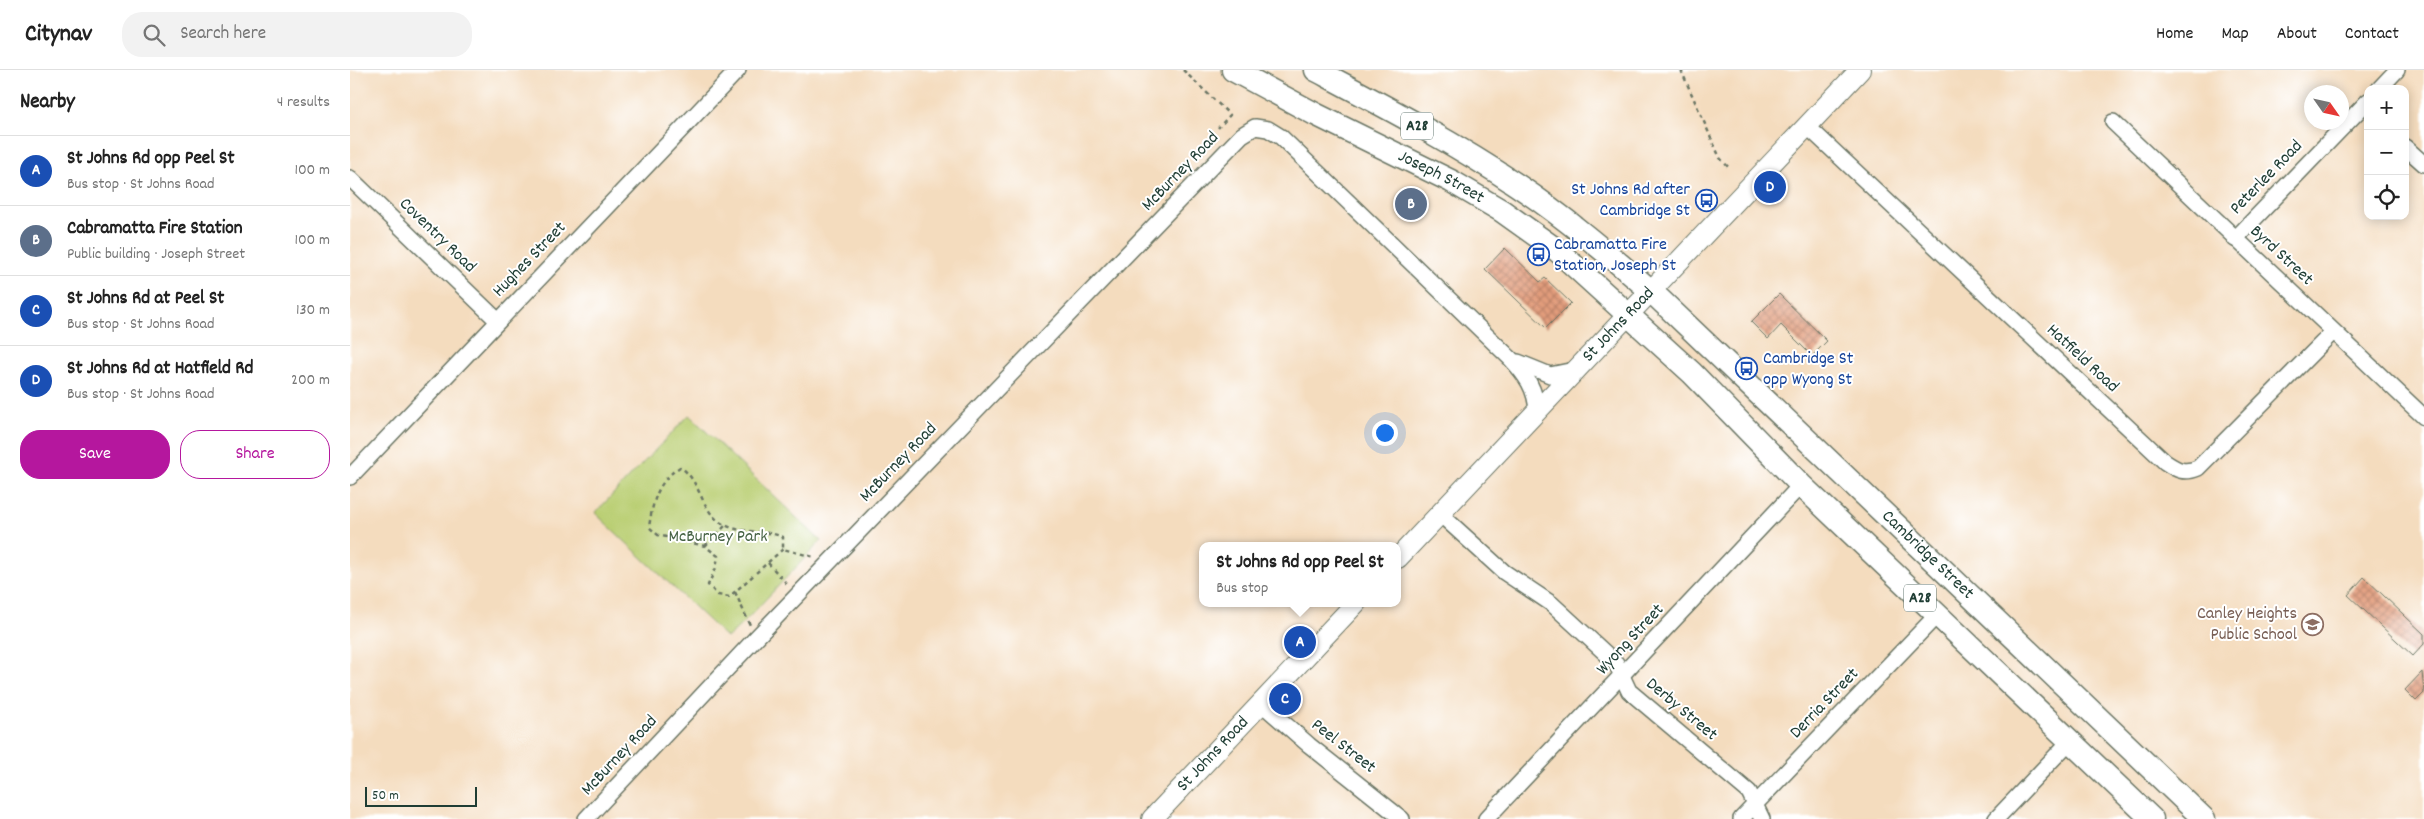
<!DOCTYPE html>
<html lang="en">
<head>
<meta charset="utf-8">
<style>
  body { margin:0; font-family:Dekko,sans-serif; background:#f2f2f2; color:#222 }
  .controls { position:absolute; right:15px; top:15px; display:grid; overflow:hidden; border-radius:10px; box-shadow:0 2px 12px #0003 }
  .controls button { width:45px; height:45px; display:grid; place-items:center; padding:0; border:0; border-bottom:1px solid #e0e0e0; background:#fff; color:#222; font:25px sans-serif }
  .compass { position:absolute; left:1954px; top:15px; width:45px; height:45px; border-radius:50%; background:#fff; box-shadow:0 2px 12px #0003; rotate:124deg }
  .scale { position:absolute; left:15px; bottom:12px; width:112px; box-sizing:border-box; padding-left:5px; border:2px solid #1f3d34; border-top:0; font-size:14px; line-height:18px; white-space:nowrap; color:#1f3d34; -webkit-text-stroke:4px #fff; paint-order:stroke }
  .you { position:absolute; left:1034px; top:362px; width:18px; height:18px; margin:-12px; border:4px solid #fff; border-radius:50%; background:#1a73e8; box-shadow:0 0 0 8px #1a73e833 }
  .badge { display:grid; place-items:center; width:32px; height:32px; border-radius:50%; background:#b5179e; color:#fff; font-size:16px; font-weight:700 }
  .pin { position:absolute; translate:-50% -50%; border:2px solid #fff; box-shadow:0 1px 5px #0006 }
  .popup { position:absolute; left:849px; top:472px; width:202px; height:65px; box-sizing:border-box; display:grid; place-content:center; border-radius:10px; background:#fff; filter:drop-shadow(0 1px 4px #0005); font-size:16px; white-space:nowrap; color:#767676 }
  .popup b { font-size:19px; color:#222 }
  .popup::after { content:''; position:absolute; left:50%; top:100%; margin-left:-10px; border:10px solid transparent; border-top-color:#fff }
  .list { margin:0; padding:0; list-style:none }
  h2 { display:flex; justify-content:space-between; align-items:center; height:65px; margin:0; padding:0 20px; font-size:21px }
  h2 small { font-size:16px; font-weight:400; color:#767676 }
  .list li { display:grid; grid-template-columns:32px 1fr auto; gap:15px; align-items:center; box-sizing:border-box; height:70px; padding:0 20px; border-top:1px solid #e0e0e0 }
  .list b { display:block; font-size:19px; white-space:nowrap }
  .list p { margin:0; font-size:16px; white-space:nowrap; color:#767676 }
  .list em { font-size:16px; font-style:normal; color:#767676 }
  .actions { display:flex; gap:10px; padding:15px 20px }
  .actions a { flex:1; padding:11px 0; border:1px solid #b5179e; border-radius:20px; text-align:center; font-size:18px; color:#b5179e }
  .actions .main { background:#b5179e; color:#fff }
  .icon { flex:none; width:28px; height:28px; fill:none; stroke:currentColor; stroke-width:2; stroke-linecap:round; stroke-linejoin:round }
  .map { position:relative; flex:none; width:2074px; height:749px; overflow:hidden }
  header { display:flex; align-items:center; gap:30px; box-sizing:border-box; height:70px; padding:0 25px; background:#fff; border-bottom:1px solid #e0e0e0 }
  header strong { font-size:24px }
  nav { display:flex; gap:28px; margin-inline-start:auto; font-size:18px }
  .search { width:350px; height:45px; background:#f2f2f2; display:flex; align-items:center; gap:12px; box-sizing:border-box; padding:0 18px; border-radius:20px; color:#767676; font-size:19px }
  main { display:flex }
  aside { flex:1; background:#fff }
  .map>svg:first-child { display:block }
  .green { fill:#bacf73; stroke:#6c8654 }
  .building { fill:url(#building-cross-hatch) }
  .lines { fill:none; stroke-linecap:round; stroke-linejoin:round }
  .minor-casing { stroke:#6a7564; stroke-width:18 }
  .major-casing { stroke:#6a7564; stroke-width:22 }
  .highway-casing { stroke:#6a7564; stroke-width:25 }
  .path { stroke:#6a7564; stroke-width:2.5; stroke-dasharray:4 4; stroke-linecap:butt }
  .minor { stroke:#fff; stroke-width:15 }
  .major { stroke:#fff; stroke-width:20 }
  .highway { stroke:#fff; stroke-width:22 }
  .labels { text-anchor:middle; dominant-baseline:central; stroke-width:4; stroke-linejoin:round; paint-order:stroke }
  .shield { fill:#fff; stroke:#627771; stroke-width:1 }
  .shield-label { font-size:16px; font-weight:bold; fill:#1f3d34 }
  .street-label { font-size:18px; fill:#1f3d34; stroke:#fff }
  .transit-label { font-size:18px; fill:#164399; stroke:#fff; text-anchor:start }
  .park-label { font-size:18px; fill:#466244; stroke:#fff }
  .education-label { font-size:18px; fill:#785e54; stroke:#fff; text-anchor:end }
</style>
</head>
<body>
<header>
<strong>Citynav</strong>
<div class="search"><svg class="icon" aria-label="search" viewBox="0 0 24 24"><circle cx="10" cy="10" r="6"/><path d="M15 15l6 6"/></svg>Search here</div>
<nav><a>Home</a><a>Map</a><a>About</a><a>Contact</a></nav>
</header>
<main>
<aside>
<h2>Nearby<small>4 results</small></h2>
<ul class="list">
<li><span class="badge" style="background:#1a4fb4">A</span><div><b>St Johns Rd opp Peel St</b><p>Bus stop · St Johns Road</p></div><em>100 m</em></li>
<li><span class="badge" style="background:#5c6f8a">B</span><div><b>Cabramatta Fire Station</b><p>Public building · Joseph Street</p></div><em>100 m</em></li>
<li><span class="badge" style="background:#1a4fb4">C</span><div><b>St Johns Rd at Peel St</b><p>Bus stop · St Johns Road</p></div><em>130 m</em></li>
<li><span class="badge" style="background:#1a4fb4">D</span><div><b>St Johns Rd at Hatfield Rd</b><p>Bus stop · St Johns Road</p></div><em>200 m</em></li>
</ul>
<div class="actions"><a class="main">Save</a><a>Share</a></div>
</aside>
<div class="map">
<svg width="2074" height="749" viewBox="0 0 2074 749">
  <defs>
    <pattern id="building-cross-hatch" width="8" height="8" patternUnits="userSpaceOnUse" patternTransform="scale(1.25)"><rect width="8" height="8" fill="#e29c7b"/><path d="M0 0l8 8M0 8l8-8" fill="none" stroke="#b78066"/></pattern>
  </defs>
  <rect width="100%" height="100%" fill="#fff"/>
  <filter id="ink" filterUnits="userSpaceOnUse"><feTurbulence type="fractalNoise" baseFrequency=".02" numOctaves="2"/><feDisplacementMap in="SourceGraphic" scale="10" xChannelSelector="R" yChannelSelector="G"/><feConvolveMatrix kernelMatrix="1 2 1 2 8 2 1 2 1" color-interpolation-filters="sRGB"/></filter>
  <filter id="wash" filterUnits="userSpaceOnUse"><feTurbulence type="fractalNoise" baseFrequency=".0096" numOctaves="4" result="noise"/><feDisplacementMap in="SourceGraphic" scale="20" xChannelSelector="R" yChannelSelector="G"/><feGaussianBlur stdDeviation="1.12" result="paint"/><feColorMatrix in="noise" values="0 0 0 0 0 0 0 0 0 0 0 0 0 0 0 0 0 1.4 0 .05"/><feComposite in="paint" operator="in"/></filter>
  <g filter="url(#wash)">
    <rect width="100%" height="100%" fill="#f4dcbe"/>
    <polygon class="green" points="339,345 471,471 397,549 377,568 245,443"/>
    <g id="blocks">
      <g class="building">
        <polygon points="1155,178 1190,212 1195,208 1221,233 1196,258 1135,199"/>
        <polygon points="1429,224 1477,271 1462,286 1431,255 1418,269 1401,252"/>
        <polygon points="2014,507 2074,564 2074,574 2063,586 1998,525"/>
        <polygon points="2072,602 2074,623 2066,631 2055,620"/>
      </g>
    </g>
  </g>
  <g filter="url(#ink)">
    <use href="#blocks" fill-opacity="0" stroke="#6a7564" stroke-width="1"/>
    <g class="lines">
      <defs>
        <g id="minor">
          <polyline points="2029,19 2047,0"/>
          <polyline points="1763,52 2074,347"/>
          <path d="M1457,56L1815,392C1827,400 1834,404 1848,398L1983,262"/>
          <polyline points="2055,77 2074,94"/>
          <polyline points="0,108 148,251"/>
          <polyline points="1885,169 2018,31"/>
          <polyline points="1168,292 1200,305 1229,299"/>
          <polyline points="0,407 388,0"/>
          <polyline points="1089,443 1154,502 1202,534 1266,593 1279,621 1399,722 1412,749"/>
          <polyline points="912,634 959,675 1052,749"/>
          <path d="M236,749L406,568L892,65L905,57L918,59L931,67L1160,288C1176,305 1186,319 1187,342"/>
          <polyline points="1136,749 1451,415"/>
          <polyline points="1391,749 1587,545"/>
          <polyline points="1646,749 1720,671"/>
        </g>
        <g id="major">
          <path id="s1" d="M1048,488L1510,0"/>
          <path id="s2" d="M802,749L1006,533"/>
        </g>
        <g id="highway">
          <path id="s3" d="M883,0L965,44L1101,111L1152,141L1208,181L1342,303L1451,415L1802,749"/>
          <path id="s4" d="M966,0C1034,36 1103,72 1167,115C1215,147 1258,184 1301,221L1854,749"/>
        </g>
      </defs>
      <use href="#minor" class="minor-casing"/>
      <use href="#major" class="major-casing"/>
      <use href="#highway" class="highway-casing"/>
      <g class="path">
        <polyline points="833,0 880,45 868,58"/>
        <polyline points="1331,0 1370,88 1380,99"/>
        <polyline points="355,476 375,456"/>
        <path d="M433,479L379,527L368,525L358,515L366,498L368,486L355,476L308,465L299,457C303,431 307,412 330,397C352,411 350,443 375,455C392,464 414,459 433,467V479L464,487"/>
        <polyline points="418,493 438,515"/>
        <polyline points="385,522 400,555"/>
      </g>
      <use href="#minor" class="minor"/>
      <use href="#major" class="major"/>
      <use href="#highway" class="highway"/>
    </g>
  </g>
  <defs>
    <symbol id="bus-ring" viewBox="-11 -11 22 22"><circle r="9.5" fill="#fff" stroke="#1a4fb4" stroke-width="1.5"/><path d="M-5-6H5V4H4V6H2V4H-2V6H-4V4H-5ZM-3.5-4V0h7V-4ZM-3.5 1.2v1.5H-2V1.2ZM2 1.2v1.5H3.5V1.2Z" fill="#1a4fb4"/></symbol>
    <symbol id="school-ring" viewBox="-11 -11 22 22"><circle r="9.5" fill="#fff" stroke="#8d6e63" stroke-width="1.5"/><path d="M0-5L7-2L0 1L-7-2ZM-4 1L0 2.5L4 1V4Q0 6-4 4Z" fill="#8d6e63"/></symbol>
  </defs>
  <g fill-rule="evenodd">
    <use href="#bus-ring" x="1344" y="118" width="25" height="25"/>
    <use href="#bus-ring" x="1176" y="172" width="25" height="25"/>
    <use href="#bus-ring" x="1384" y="286" width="25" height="25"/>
    <use href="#school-ring" x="1950" y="542" width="25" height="25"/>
  </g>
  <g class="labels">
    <g class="shield">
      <rect x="1051" y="42.5" width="32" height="27" rx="4"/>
      <rect x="1554" y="514.5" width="32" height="27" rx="4"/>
    </g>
    <g class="shield-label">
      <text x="1067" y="56">A28</text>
      <text x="1570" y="528">A28</text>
    </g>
    <g class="street-label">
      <text transform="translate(831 102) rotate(-46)">McBurney Road</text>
      <text stroke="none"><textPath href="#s3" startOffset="234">Joseph Street</textPath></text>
      <text transform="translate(1917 108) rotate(-46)">Peterlee Road</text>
      <text transform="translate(87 166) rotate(44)">Coventry Road</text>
      <text transform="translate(1931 186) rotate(43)">Byrd Street</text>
      <text transform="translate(180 190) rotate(-46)">Hughes Street</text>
      <text stroke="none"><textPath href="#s1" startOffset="321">St Johns Road</textPath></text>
      <text transform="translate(1732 289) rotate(43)">Hatfield Road</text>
      <text transform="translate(549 393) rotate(-46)">McBurney Road</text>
      <text stroke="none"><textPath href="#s4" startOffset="785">Cambridge Street</textPath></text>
      <text transform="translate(1281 570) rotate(-47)">Wyong Street</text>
      <text transform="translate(1475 634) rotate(-46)">Derria Street</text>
      <text transform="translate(1331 640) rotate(40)">Derby Street</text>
      <text transform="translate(993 677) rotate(38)">Peel Street</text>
      <text stroke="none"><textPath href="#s2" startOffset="89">St Johns Road</textPath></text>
      <text transform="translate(270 686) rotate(-47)">McBurney Road</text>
    </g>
    <g class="transit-label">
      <text x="1340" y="120" text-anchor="end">St Johns Rd after<tspan x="1340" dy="21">Cambridge St</tspan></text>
      <text x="1204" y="175">Cabramatta Fire<tspan x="1204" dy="21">Station, Joseph St</tspan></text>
      <text x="1413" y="289">Cambridge St<tspan x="1413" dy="21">opp Wyong St</tspan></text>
    </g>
    <g class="park-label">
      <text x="368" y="467">McBurney Park</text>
    </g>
    <g class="education-label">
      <text x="1947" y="544">Canley Heights<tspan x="1947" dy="21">Public School</tspan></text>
    </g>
  </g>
</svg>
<div class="controls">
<button>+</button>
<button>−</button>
<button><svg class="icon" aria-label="locate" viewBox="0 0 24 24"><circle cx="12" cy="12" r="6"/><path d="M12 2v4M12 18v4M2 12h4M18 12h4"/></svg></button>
</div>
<svg class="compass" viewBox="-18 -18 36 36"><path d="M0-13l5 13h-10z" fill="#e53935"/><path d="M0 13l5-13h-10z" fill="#767676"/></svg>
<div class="scale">50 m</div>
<div class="you"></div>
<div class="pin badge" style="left:950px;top:572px;background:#1a4fb4">A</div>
<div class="popup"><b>St Johns Rd opp Peel St</b>Bus stop</div>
<div class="pin badge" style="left:1061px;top:134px;background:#5c6f8a">B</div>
<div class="pin badge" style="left:935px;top:629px;background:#1a4fb4">C</div>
<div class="pin badge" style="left:1420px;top:117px;background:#1a4fb4">D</div>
</div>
</main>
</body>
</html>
